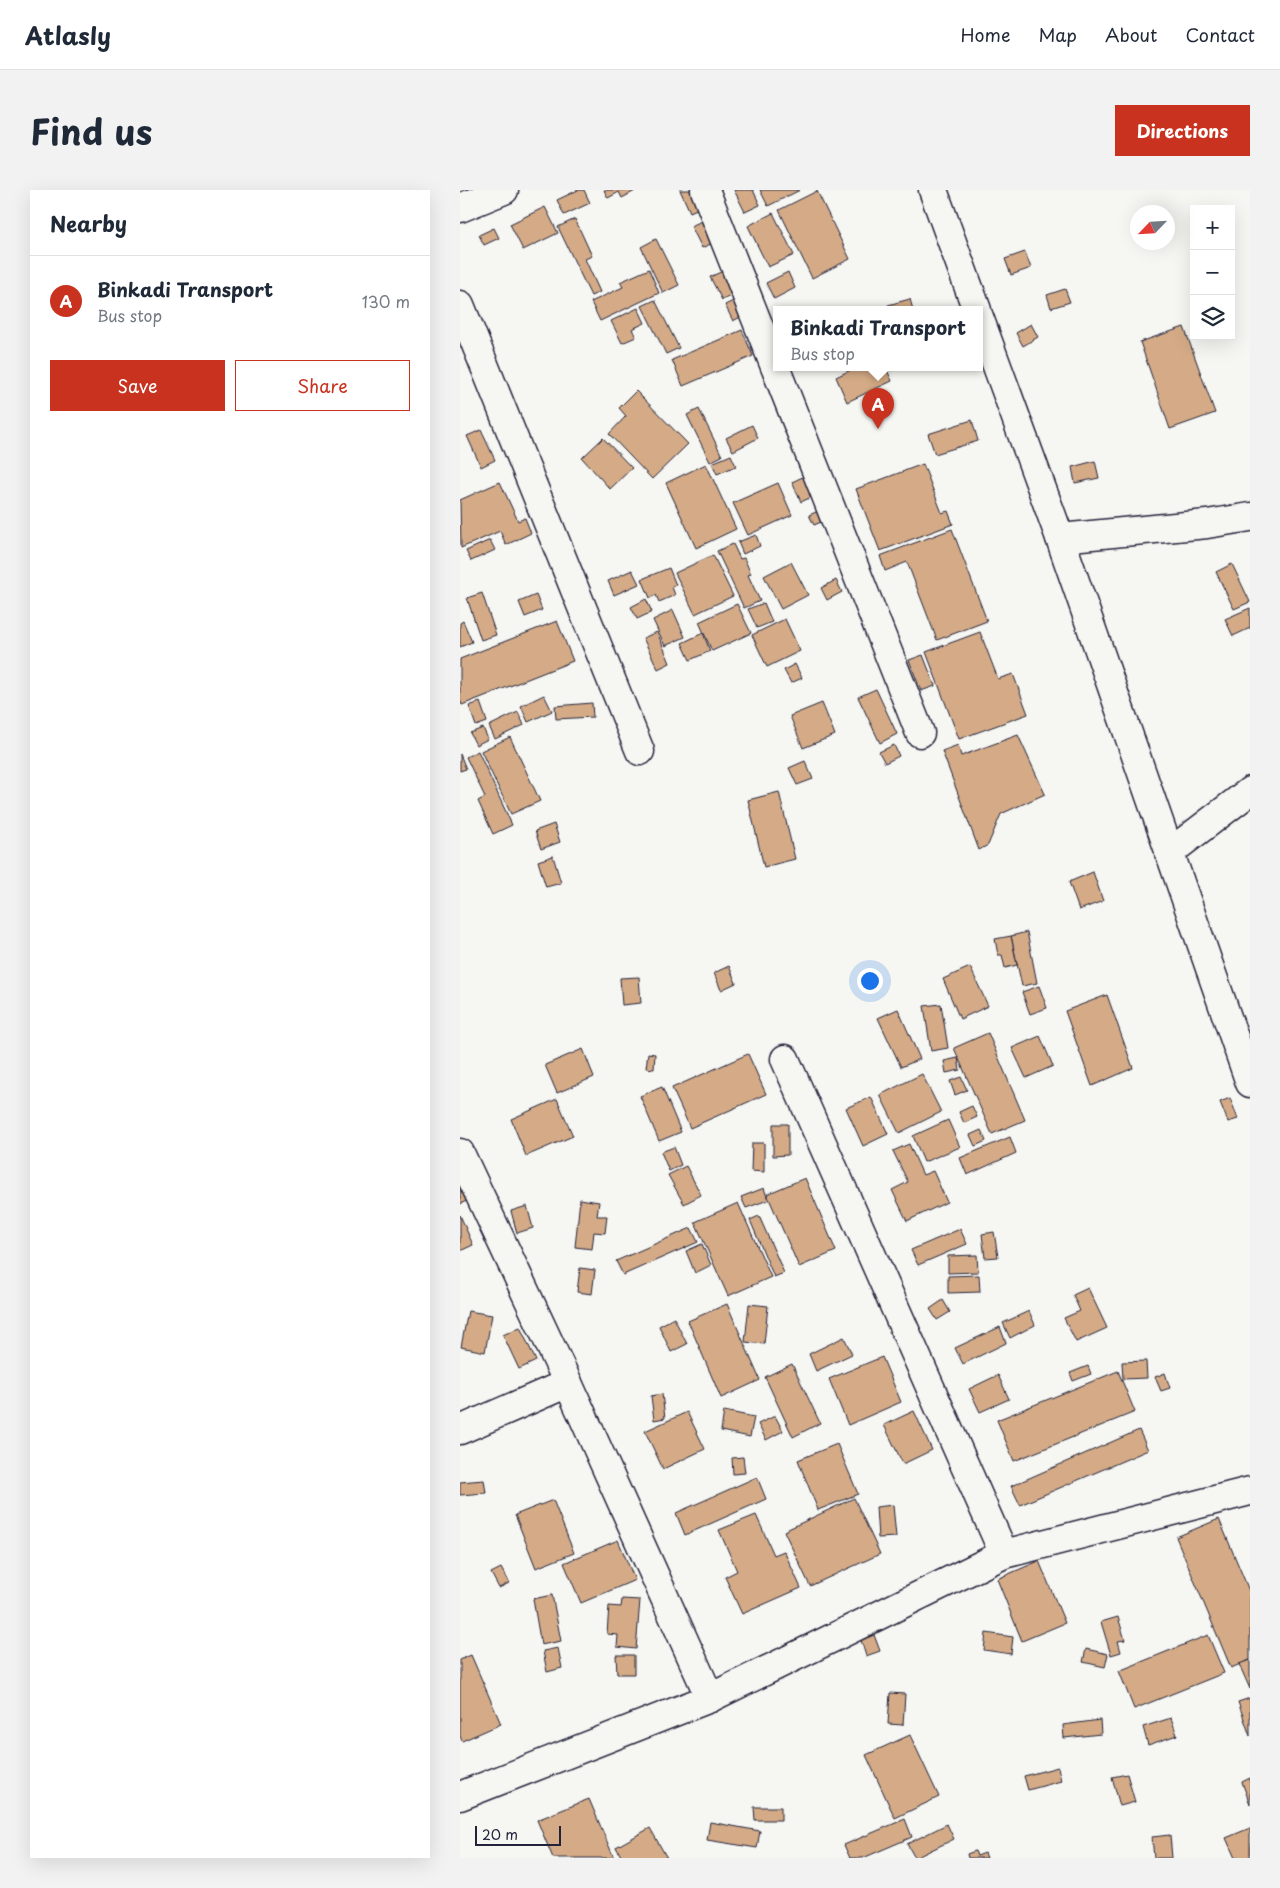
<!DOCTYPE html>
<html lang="en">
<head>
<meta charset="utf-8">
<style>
  body { margin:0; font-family:"Playpen Sans",sans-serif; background:#f2f2f3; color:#1f2937 }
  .controls { position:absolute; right:15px; top:15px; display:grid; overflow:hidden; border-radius:0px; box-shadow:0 5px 20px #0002 }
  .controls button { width:45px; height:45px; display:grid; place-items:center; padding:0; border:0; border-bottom:1px solid #e0e1e3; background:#fff; color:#1f2937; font:25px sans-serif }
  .compass { position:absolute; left:670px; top:15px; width:45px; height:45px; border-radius:50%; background:#fff; box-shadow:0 5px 20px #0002; rotate:245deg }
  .scale { position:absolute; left:15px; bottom:12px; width:86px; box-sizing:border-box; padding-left:5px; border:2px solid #22223b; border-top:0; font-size:14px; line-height:18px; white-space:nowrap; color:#22223b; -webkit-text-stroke:4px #f6f6f2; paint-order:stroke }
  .you { position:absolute; left:409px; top:790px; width:18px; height:18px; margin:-12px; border:4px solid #fff; border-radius:50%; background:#1a73e8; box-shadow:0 0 0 8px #1a73e833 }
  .badge { display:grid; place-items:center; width:32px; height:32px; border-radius:50%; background:#c8321e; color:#fff; font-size:16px; font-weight:700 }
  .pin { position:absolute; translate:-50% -41px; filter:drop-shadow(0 1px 2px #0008) }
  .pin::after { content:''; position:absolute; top:26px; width:18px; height:15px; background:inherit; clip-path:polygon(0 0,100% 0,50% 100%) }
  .popup { position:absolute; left:313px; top:116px; width:210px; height:65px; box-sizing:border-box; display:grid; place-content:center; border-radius:0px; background:#fff; filter:drop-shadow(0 1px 4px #0005); font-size:16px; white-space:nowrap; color:#747a83 }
  .popup b { font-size:19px; color:#1f2937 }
  .popup::after { content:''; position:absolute; left:50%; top:100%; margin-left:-10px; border:10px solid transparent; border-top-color:#fff }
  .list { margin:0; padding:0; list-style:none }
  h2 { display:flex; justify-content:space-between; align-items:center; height:65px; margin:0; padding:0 20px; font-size:21px }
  h2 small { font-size:16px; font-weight:400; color:#747a83 }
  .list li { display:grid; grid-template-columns:32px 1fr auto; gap:15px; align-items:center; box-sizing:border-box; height:90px; padding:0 20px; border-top:1px solid #e0e1e3 }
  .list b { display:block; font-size:19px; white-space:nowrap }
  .list p { margin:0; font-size:16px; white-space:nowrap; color:#747a83 }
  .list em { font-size:16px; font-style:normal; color:#747a83 }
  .actions { display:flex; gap:10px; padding:15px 20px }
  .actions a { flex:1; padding:11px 0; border:1px solid #c8321e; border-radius:0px; text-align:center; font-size:18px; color:#c8321e }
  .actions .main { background:#c8321e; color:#fff }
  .icon { flex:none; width:28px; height:28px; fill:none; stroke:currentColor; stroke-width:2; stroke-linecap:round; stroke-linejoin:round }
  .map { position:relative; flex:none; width:790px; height:1668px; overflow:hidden; border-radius:0px }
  header { display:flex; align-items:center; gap:30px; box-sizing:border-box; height:70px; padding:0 25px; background:#fff; border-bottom:1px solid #e0e1e3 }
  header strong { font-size:24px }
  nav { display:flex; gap:28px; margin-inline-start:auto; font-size:18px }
  .intro { display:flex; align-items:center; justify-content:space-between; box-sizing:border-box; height:120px; padding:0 30px }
  h1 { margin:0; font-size:35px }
  .button { padding:12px 22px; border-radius:0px; background:#c8321e; color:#fff; font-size:18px; font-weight:700 }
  main { display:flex; gap:30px; padding:0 30px }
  aside { flex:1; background:#fff; border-radius:0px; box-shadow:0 5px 20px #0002 }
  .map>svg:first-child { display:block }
  .building { fill:#d4ab86; stroke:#22223b }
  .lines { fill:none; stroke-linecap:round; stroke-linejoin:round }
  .minor-casing { stroke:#22223b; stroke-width:31 }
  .minor { stroke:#f6f6f2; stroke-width:28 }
</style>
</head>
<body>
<header>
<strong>Atlasly</strong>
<nav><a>Home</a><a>Map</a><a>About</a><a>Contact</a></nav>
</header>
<div class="intro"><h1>Find us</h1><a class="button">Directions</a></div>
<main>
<aside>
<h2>Nearby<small></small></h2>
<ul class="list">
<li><span class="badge">A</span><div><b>Binkadi Transport</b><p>Bus stop</p></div><em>130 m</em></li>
</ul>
<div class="actions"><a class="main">Save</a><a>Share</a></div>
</aside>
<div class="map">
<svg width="790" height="1668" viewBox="0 0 790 1668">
  <rect width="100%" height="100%" fill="#f6f6f2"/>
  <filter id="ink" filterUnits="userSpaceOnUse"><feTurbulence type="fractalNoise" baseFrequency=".02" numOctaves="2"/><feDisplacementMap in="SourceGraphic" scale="10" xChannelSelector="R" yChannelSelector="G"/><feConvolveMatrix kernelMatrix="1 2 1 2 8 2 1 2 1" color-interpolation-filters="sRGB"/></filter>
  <g filter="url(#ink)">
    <g class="building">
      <polygon points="118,0 124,0 130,13 104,25 97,10"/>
      <polygon points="144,0 175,0 175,1 162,8 159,2 148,8"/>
      <polygon points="220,0 242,0 248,14 230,22"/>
      <polygon points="274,0 293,0 300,15 285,22"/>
      <polygon points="300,0 340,0 308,16"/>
      <polygon points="357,1 390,69 352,88 319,20"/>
      <polygon points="85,17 98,43 63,60 50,34"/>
      <polygon points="313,23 334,65 308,77 288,36"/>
      <polygon points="115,29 132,66 125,69 140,102 131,106 98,37"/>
      <polygon points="246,29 257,51 242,58 231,36"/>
      <polygon points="34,38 39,48 24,55 19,45"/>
      <polygon points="196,49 219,95 203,103 181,57"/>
      <polygon points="565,62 571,78 551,85 545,69"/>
      <polygon points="189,79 199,103 140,131 131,112 163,97 160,92"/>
      <polygon points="265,80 277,103 262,110 250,87"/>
      <polygon points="328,82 335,98 314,109 306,93"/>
      <polygon points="605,99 610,112 591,118 587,105"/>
      <polygon points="277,109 284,125 273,131 265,115"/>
      <polygon points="450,109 453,120 429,120 428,115"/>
      <polygon points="195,110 219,158 206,164 182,116"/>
      <polygon points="178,118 185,133 172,139 176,147 162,153 151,131"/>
      <polygon points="571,134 578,147 563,156 556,143"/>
      <polygon points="724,137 755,223 710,239 680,152"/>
      <polygon points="282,140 293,166 223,196 212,170"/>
      <polygon points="395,178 426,178 432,191 387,212 376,187"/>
      <polygon points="176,201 228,254 192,289 149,244 166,226 159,218"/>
      <polygon points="239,219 262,266 250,272 227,225"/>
      <polygon points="512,230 518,251 475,264 468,244"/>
      <polygon points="292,235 298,248 273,261 266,248"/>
      <polygon points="21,240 35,270 21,277 7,246"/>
      <polygon points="143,248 172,278 150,299 122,268"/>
      <polygon points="271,265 276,276 257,284 252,273"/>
      <polygon points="635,271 639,288 615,293 612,277"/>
      <polygon points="246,274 276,339 236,358 206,293"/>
      <polygon points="463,274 482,323 488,321 493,334 420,361 396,299"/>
      <polygon points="353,282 362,302 341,312 332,292"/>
      <polygon points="40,292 58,331 65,328 71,343 46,355 40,341 1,358 0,310"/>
      <polygon points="318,293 332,325 288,345 273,313"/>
      <polygon points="361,320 366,330 354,335 349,325"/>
      <polygon points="492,339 527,431 477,450 447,372 425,381 420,366"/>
      <polygon points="296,345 300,356 283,364 278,352"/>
      <polygon points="30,350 35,360 11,371 6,361"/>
      <polygon points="273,354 280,369 284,368 291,384 288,385 300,411 284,418 257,361"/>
      <polygon points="253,365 273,406 235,424 215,383"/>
      <polygon points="331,372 348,405 321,419 304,386"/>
      <polygon points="772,374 790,412 774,419 756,382"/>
      <polygon points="209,378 216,395 212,397 215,405 199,412 196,405 190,408 182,389"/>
      <polygon points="172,380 179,394 154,405 148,391"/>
      <polygon points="376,390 382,402 367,410 361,398"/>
      <polygon points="22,403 36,445 21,450 7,408"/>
      <polygon points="76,405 82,420 65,427 59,412"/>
      <polygon points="186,409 192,422 177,429 171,417"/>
      <polygon points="304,413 312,432 297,438 288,419"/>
      <polygon points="277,414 291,443 252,461 239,432"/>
      <polygon points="790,418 790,438 773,446 765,429"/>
      <polygon points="213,420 225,447 205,456 193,430"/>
      <polygon points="325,429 340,461 307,477 292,445"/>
      <polygon points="3,431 12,452 0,457 0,433"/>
      <polygon points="97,431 113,471 2,515 0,510 0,469"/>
      <polygon points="197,442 210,473 198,479 183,448"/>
      <polygon points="520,442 538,489 553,484 568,524 499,549 466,462"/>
      <polygon points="243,443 250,461 230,470 222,453"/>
      <polygon points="463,465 475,496 461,501 449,470"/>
      <polygon points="335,474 342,488 331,493 324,480"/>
      <polygon points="416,499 437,544 420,553 398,507"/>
      <polygon points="84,505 92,521 68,532 61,516"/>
      <polygon points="20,512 27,532 16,536 9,516"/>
      <polygon points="132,513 133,527 96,529 95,516"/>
      <polygon points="362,513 375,545 343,558 330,526"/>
      <polygon points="58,522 64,535 35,549 29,536"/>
      <polygon points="23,538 28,549 16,555 10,543"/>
      <polygon points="558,545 585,604 541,624 528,655 519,660 482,561 498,555 501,566"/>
      <polygon points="50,547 80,611 51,624 21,561"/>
      <polygon points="434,555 439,566 425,573 419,562"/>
      <polygon points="18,561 52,635 33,644 18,611 25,607 6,567"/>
      <polygon points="0,564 6,579 0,581"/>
      <polygon points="345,571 353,589 337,595 329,578"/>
      <polygon points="319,602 335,669 304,677 288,610"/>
      <polygon points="94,634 100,652 81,659 75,641"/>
      <polygon points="93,666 101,693 86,697 78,671"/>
      <polygon points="633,682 643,711 619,720 609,692"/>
      <polygon points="567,742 577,793 562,796 551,746"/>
      <polygon points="551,746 557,775 545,778 542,765 538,765 535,749"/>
      <polygon points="269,776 276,793 261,800 254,783"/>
      <polygon points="510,777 528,816 500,829 483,789"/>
      <polygon points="179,787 181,813 162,815 160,788"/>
      <polygon points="579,796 587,818 570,824 562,802"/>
      <polygon points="647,805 673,878 632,896 605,821"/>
      <polygon points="481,814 488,858 471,861 464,816"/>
      <polygon points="438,819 460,869 441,877 418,828"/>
      <polygon points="528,843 565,930 532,944 494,858"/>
      <polygon points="580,846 593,876 566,888 552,858"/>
      <polygon points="123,859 134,887 97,903 85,875"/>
      <polygon points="188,863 195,864 194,879 186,878"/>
      <polygon points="288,864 306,904 230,938 212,898"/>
      <polygon points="498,868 500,880 486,883 484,871"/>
      <polygon points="462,884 481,922 439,943 420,905"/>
      <polygon points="501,887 507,900 495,905 490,891"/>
      <polygon points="202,897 221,942 199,951 180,906"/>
      <polygon points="411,907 428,944 403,956 386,918"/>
      <polygon points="770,908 778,929 768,932 760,912"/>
      <polygon points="97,909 113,946 66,966 51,929"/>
      <polygon points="512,916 517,927 504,933 499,922"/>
      <polygon points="488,930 500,957 464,972 453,946"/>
      <polygon points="313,934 328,934 328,965 313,966"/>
      <polygon points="521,940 526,951 515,956 510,945"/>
      <polygon points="550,947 556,963 507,985 500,968"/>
      <polygon points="292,953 304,953 304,982 291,981"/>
      <polygon points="449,954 463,985 473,981 487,1012 447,1031 432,1000 448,992 433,961"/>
      <polygon points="214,957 221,975 209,981 201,962"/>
      <polygon points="226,976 241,1005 224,1014 208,985"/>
      <polygon points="0,987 9,1010 0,1014"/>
      <polygon points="345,988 376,1061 339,1077 307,1004"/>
      <polygon points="304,998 308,1010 286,1018 281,1007"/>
      <polygon points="120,1009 139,1012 137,1026 147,1026 145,1043 134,1042 132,1059 115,1057"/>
      <polygon points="278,1013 311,1087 268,1106 235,1032"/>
      <polygon points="67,1016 73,1038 57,1043 51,1021"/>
      <polygon points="0,1025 13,1055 0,1061"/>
      <polygon points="299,1026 324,1083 314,1087 290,1030"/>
      <polygon points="231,1038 238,1052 163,1085 156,1071"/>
      <polygon points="500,1039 507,1054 458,1075 451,1060"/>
      <polygon points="534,1042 538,1067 525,1068 522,1044"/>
      <polygon points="242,1054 251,1075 235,1083 226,1061"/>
      <polygon points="517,1065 518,1082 488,1083 488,1066"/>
      <polygon points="120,1078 135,1080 132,1104 117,1102"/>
      <polygon points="519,1085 520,1102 488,1103 488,1086"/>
      <polygon points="628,1098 647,1138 616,1152 604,1128 620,1121 613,1105"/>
      <polygon points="483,1110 490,1122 477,1130 470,1119"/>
      <polygon points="267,1114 300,1190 261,1208 228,1131"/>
      <polygon points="289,1114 308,1116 304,1154 285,1152"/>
      <polygon points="8,1121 32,1125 25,1162 1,1157"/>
      <polygon points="569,1121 575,1135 550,1148 543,1133"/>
      <polygon points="214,1128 227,1154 211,1162 199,1136"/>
      <polygon points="60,1137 76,1171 59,1179 43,1145"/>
      <polygon points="540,1137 546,1153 503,1174 495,1158"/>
      <polygon points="384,1147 392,1164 356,1181 349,1164"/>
      <polygon points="422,1167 441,1212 388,1235 369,1189"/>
      <polygon points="686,1171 687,1188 663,1189 662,1172"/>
      <polygon points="332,1174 360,1233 333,1247 305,1187"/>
      <polygon points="628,1176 631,1184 613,1191 610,1183"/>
      <polygon points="658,1181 675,1222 554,1271 537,1230"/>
      <polygon points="705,1183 710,1198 701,1201 695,1187"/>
      <polygon points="538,1185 549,1209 520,1222 509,1199"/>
      <polygon points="202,1204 205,1228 194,1230 191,1206"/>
      <polygon points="264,1221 294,1227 290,1247 261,1241"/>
      <polygon points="454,1221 472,1260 443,1274 424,1235"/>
      <polygon points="227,1222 245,1259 203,1279 185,1241"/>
      <polygon points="315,1226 323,1241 306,1250 298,1234"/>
      <polygon points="679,1240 688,1260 560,1315 551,1296"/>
      <polygon points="377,1254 398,1304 358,1320 338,1270"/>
      <polygon points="283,1267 285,1283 273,1284 272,1268"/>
      <polygon points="297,1287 306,1309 225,1345 216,1323"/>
      <polygon points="24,1290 26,1303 0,1305 0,1292"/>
      <polygon points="394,1308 420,1364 350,1396 324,1341"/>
      <polygon points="93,1310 114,1363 76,1378 55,1325"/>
      <polygon points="433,1315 436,1347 418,1348 416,1317"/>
      <polygon points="296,1325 314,1365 324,1361 341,1398 282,1424 265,1387 277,1381 259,1340"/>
      <polygon points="759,1329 790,1403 790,1470 771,1478 716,1347"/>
      <polygon points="158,1350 175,1390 121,1413 104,1373"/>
      <polygon points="579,1371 605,1433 562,1451 537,1389"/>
      <polygon points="41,1378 49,1393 39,1398 31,1383"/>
      <polygon points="92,1405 101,1451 81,1455 73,1409"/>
      <polygon points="162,1409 180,1410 176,1459 157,1457 158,1445 147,1444 149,1416 161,1417"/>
      <polygon points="658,1427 665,1450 658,1451 661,1462 651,1465 641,1432"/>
      <polygon points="526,1443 553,1447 551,1464 524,1460"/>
      <polygon points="414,1445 420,1461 406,1466 401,1450"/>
      <polygon points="748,1445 764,1483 674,1519 659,1481"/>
      <polygon points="98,1458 102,1478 87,1482 83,1461"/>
      <polygon points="626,1459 648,1464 645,1477 623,1472"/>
      <polygon points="11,1465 41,1534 2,1551 0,1546 0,1470"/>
      <polygon points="156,1465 174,1465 174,1484 157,1484"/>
      <polygon points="790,1470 790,1499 779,1474"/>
      <polygon points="430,1503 445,1504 443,1535 428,1534"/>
      <polygon points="790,1508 790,1546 778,1512"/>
      <polygon points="711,1528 717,1545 688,1555 683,1537"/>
      <polygon points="640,1530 641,1544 604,1548 603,1535"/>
      <polygon points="450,1545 479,1607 435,1628 406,1565"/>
      <polygon points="598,1577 601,1591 568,1600 564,1586"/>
      <polygon points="667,1584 675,1612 660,1616 652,1587"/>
      <polygon points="790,1588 790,1614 782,1592"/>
      <polygon points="129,1609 154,1668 93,1668 77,1630"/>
      <polygon points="294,1617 321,1617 321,1630 295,1630"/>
      <polygon points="445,1629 452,1647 403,1668 390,1668 384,1655"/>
      <polygon points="250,1632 300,1641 297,1658 247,1650"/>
      <polygon points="487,1634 494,1649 455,1668 447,1654"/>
      <polygon points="190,1638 207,1668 162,1668 156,1657"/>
      <polygon points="790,1638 790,1668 775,1668 766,1648"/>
      <polygon points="710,1645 712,1668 694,1668 692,1647"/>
      <polygon points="515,1661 517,1666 525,1663 527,1668 508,1668 507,1664"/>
    </g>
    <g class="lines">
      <defs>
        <g id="minor">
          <polyline points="245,0 460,543"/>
          <polyline points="473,0 517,120"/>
          <polyline points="0,18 44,0"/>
          <polyline points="0,115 180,561"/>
          <polyline points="519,127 600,348 790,893"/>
          <polyline points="600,348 747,334 790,327"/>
          <polyline points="709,663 790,601"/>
          <polyline points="325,869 544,1364"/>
          <polyline points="0,963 108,1193 250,1508"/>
          <polyline points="0,1240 108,1193"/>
          <polyline points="0,1606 250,1508 544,1364 790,1301"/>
        </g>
      </defs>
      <use href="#minor" class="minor-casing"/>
      <use href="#minor" class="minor"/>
    </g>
  </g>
</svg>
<div class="controls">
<button>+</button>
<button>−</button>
<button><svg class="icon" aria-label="layers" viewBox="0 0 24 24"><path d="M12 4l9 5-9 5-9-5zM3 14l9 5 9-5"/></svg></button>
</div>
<svg class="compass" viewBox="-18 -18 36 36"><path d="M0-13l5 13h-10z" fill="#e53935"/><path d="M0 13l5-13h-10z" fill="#747a83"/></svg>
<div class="scale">20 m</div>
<div class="you"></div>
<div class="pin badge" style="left:418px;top:239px">A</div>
<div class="popup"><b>Binkadi Transport</b>Bus stop</div>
</div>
</main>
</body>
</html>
